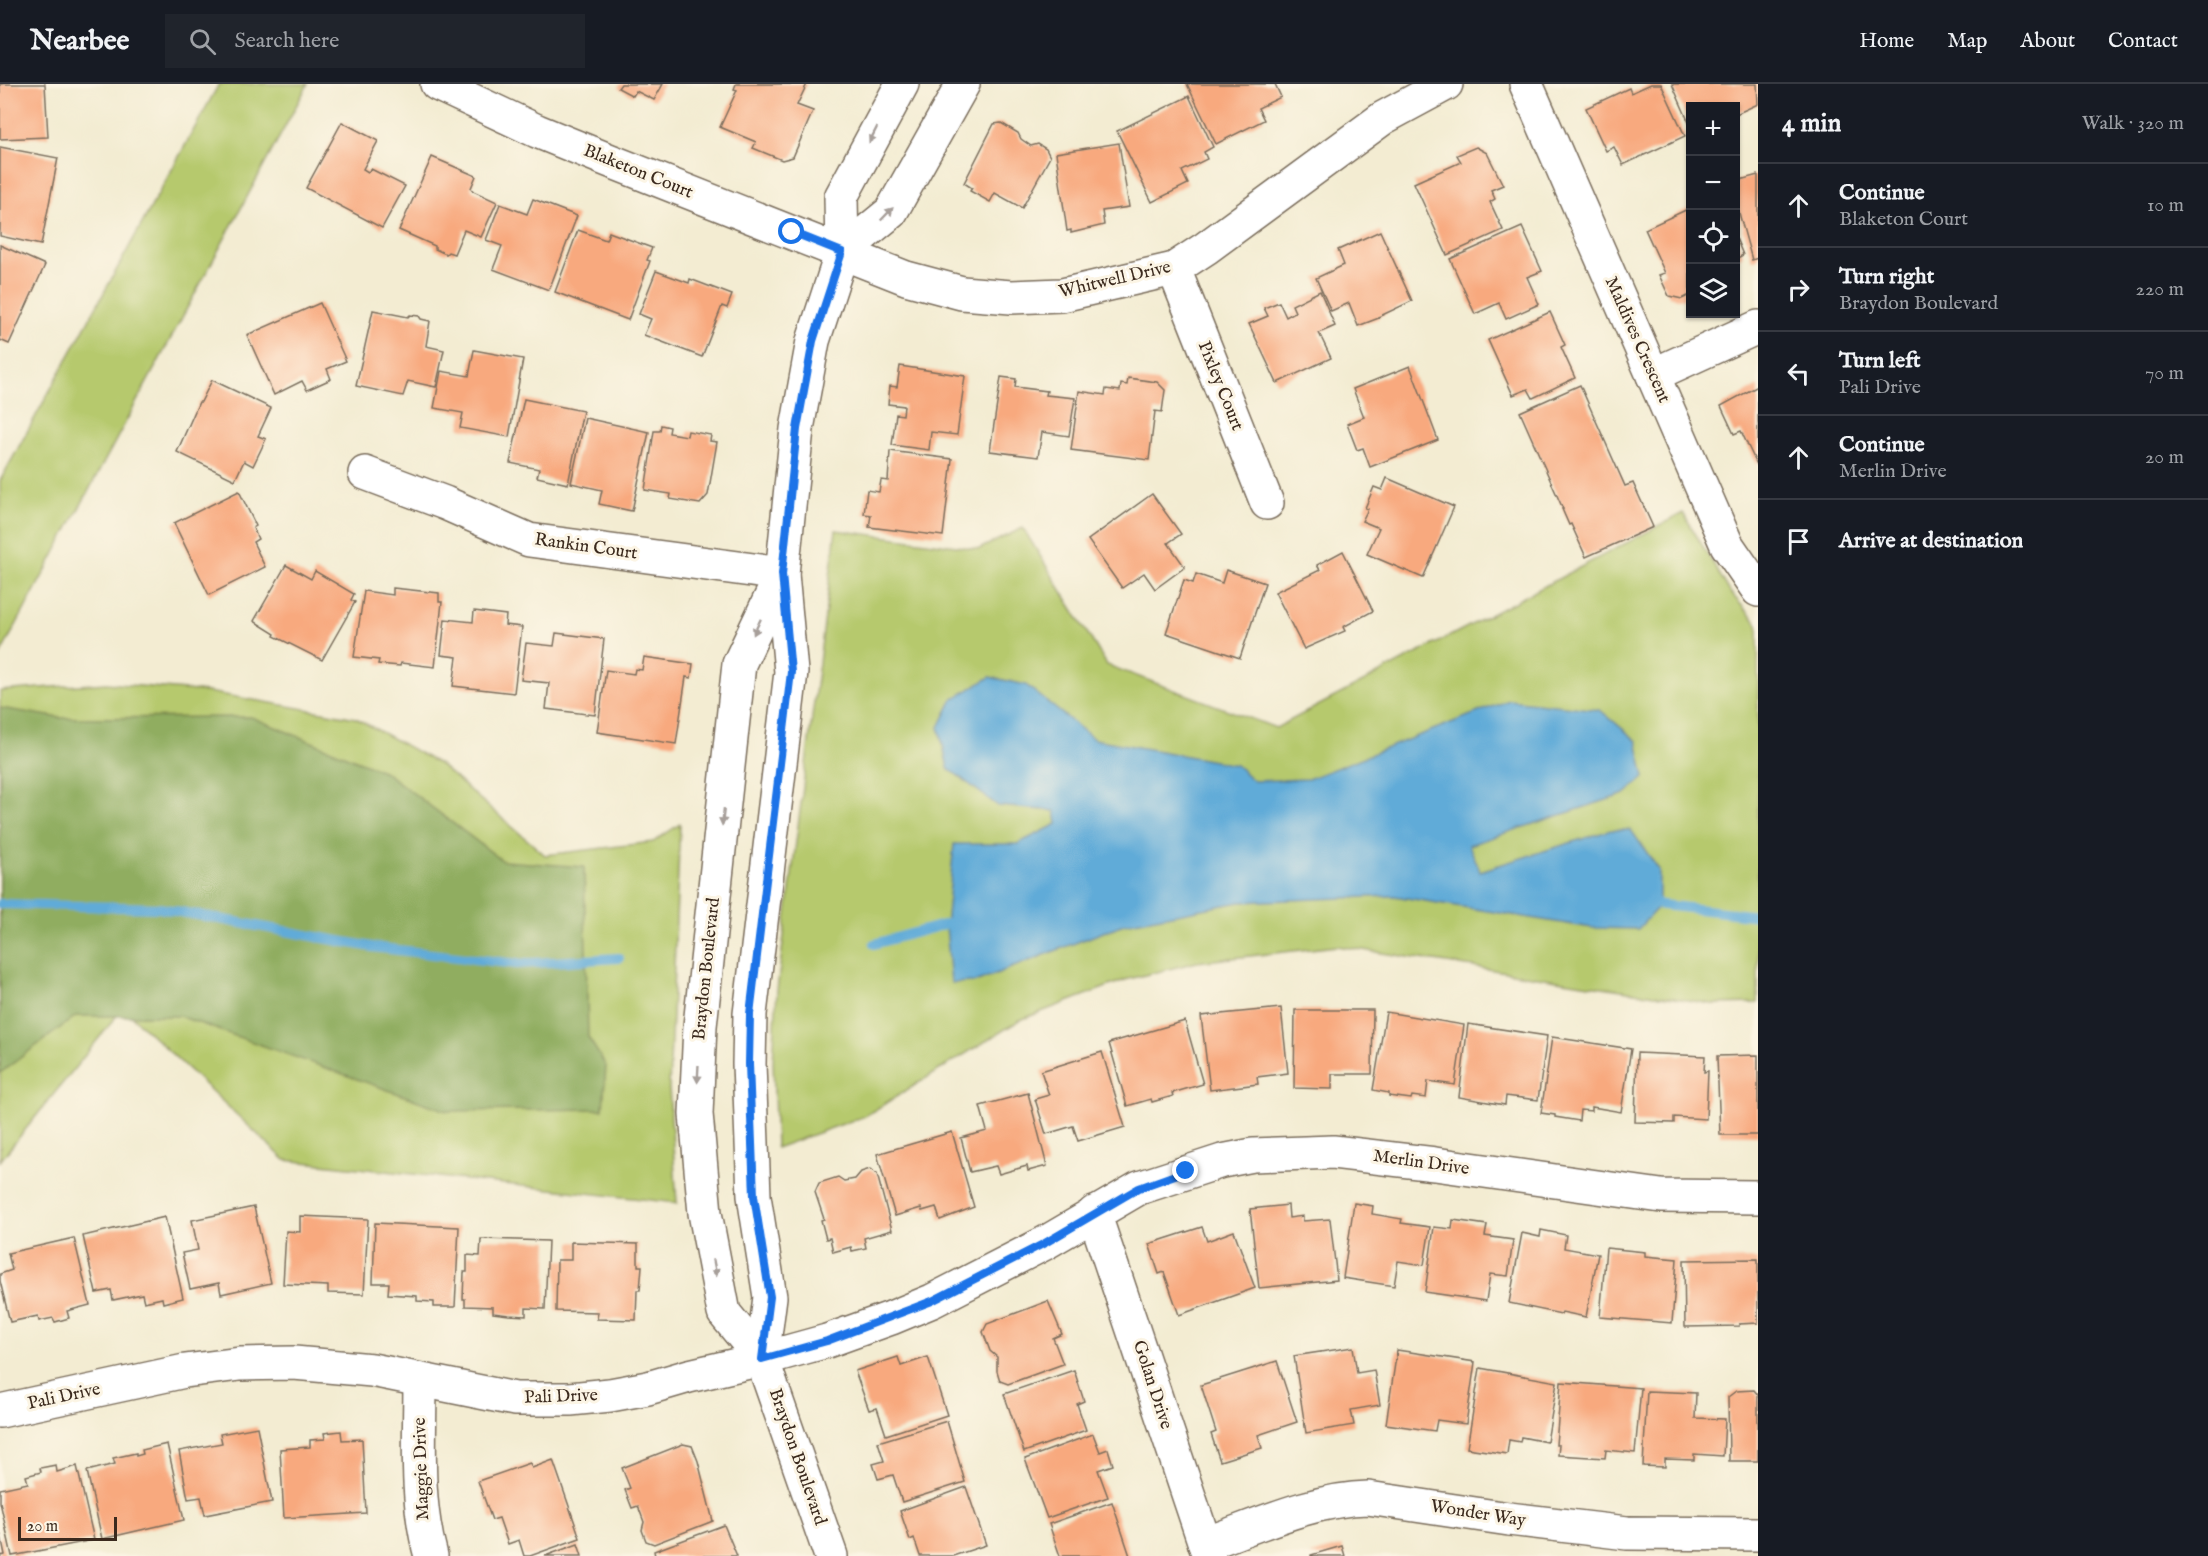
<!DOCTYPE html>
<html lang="en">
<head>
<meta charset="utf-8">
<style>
  body { margin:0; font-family:"IM FELL English",serif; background:#20242c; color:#f1f3f6 }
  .controls { position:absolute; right:18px; top:18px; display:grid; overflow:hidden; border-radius:0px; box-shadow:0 2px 4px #0004 }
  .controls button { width:54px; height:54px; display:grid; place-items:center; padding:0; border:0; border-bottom:2px solid #363941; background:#171b24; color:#f1f3f6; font:30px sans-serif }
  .scale { position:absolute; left:18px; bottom:15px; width:99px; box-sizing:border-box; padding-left:6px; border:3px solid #3b2a1e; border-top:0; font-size:16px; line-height:21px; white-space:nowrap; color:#3b2a1e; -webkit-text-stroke:4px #fcf5e5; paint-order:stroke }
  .stop { position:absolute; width:18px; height:18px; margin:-14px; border:4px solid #1a73e8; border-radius:50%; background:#fff }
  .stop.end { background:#1a73e8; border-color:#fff; box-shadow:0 2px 6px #0008 }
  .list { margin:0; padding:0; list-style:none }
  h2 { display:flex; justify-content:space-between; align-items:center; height:78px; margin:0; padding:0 24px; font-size:26px }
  h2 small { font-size:20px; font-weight:400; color:#9ea1a6 }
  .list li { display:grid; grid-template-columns:39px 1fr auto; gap:18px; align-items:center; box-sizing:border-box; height:84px; padding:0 24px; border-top:2px solid #363941 }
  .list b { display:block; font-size:22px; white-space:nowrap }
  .list p { margin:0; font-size:20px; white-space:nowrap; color:#9ea1a6 }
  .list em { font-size:20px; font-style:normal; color:#9ea1a6 }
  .icon { flex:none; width:33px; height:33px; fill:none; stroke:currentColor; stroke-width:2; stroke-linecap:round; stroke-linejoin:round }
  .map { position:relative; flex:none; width:1758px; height:1472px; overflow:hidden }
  header { display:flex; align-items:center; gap:36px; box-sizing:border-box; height:84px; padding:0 30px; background:#171b24; border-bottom:2px solid #363941 }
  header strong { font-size:28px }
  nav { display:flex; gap:33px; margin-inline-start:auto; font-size:21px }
  .search { width:420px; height:54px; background:#20242c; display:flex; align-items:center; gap:15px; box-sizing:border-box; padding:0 21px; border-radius:0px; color:#9ea1a6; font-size:22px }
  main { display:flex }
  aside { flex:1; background:#171b24 }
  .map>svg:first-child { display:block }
  .green { fill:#b6c96d; stroke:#787a46; stroke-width:1.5 }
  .forest { fill:#90ad60; stroke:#666c3f; stroke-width:1.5 }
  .water { fill:#60abd8; stroke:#4e6a7b; stroke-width:1.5 }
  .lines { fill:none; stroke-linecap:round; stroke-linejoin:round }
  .stream { stroke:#60abd8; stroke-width:10 }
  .building { fill:#f8a97e }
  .minor-casing { stroke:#7b6e5d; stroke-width:36 }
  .minor { stroke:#fff; stroke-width:33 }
  .oneway { fill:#a79f9a }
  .route { stroke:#1a73e8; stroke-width:8 }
  .labels { text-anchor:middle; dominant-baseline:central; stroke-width:6; stroke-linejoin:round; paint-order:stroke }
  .street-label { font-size:18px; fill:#3b2a1e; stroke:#fcf5e5 }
</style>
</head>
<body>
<header>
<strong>Nearbee</strong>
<div class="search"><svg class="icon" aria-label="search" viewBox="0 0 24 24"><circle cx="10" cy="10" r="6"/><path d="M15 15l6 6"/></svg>Search here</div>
<nav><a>Home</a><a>Map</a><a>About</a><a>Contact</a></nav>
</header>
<main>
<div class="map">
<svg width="1758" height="1472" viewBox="0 0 1758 1472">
  <rect width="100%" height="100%" fill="#fcf5e5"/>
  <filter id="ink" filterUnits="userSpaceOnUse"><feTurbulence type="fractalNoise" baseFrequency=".0167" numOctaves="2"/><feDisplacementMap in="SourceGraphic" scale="12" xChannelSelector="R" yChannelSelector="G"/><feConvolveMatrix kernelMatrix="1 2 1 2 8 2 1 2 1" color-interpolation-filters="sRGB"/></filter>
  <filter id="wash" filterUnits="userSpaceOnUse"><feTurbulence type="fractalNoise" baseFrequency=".008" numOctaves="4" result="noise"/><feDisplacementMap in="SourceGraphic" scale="24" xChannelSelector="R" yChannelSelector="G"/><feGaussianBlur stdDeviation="1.35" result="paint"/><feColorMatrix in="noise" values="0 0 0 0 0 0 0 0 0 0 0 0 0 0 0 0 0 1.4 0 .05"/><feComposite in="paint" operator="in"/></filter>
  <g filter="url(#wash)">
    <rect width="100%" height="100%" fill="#f3ecd2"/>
    <g class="green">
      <polygon points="219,0 308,0 0,571 0,397"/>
      <polygon points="1683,429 1730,508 1758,540 1758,919 1712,920 1337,862 1197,878 1125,896 1020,936 865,1032 776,1064 773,978 777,906 836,446 979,465 1023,444 1107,581 1276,644"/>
      <polygon points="106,599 208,608 356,634 439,680 545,771 653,758 680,740 669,1004 677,1119 285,1076 123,924 0,1077 0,607"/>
    </g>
    <polygon class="forest" points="0,624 61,634 251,633 385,688 503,777 584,783 588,953 606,982 603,1025 447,1027 179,932 76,932 0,989"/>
    <polygon class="water" points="990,593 1026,601 1094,655 1236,681 1254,697 1308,695 1509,616 1600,626 1637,657 1645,693 1625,710 1469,761 1480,787 1611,746 1631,746 1659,786 1659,822 1638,845 1592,844 1394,812 1240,818 1124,840 975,898 951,899 946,842 954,760 1017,760 1057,740 1055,727 998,722 948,684 939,643 953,615"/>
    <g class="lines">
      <g class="stream">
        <polyline points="1645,819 1758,832"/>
        <polyline points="0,820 159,824 372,863 517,880 619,874"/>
        <polyline points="874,860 961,836"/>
      </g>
    </g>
    <g id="blocks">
      <g class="building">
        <polygon points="0,0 45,0 48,53 0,55"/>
        <polygon points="621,0 663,0 654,16 636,7 633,12 618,4"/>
        <polygon points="736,0 807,0 797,21 813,27 793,73 782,76 753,64 756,58 720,43 737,6 734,5"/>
        <polygon points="1187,0 1275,0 1281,13 1258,24 1264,36 1216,60"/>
        <polygon points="1651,0 1661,0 1685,52 1623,81 1614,63 1606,67 1586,24 1629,4 1631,9"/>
        <polygon points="1672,0 1757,0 1758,20 1736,30 1736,22 1690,22 1690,41"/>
        <polygon points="1189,12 1213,63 1204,68 1207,75 1182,87 1188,100 1152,118 1117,47"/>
        <polygon points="342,38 378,57 363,85 368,88 371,85 405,102 382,144 306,104"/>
        <polygon points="1001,39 1018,49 1021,55 1031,62 1038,60 1046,65 1050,73 1022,124 995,109 990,118 970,107 972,104 964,99 994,40"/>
        <polygon points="1119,59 1129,123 1102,127 1104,141 1071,149 1071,146 1067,147 1056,69"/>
        <polygon points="0,63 58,74 41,161 0,152"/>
        <polygon points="1476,63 1487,69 1503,101 1491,106 1495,115 1490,118 1503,146 1447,171 1414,99 1461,78 1457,71"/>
        <polygon points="432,73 476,92 471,104 473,107 497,118 481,153 464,146 454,170 448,168 446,170 435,165 435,162 399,146"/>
        <polygon points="1758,91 1758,174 1752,176 1736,118 1736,97"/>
        <polygon points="533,115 577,132 549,206 493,185 502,162 486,156 500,120 527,130"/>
        <polygon points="1690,124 1690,211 1682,215 1669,212 1659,191 1665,189 1645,145"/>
        <polygon points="1522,143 1542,187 1527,193 1539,220 1506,235 1499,219 1475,230 1450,175"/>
        <polygon points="578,146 606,156 609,148 652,164 647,176 650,177 628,236 555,208"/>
        <polygon points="1380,147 1412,217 1378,233 1379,234 1358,242 1349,219 1331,227 1316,194 1344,181 1338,166"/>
        <polygon points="1736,154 1743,171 1736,175"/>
        <polygon points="0,161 45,181 9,260 0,256"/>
        <polygon points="656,187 689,199 690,195 732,211 727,224 722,222 702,273 644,251 651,235 639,230"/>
        <polygon points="1320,207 1335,242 1319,249 1331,274 1277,299 1249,240 1268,232 1264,224 1279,218 1286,233 1295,228 1292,221"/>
        <polygon points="320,219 346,277 327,285 331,295 307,306 302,297 274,311 247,251"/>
        <polygon points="373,226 408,233 410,231 419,232 421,235 430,237 426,262 444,266 436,303 408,297 403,312 356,302"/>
        <polygon points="1550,228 1565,261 1561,263 1575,294 1533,314 1528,305 1513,311 1488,256"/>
        <polygon points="474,266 523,275 509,353 460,344 463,329 434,324 441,287 469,292"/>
        <polygon points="900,282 965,292 957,351 931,348 929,366 892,361 896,330 903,331 904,322 888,320 890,302 897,303"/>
        <polygon points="1410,282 1438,356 1370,383 1363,364 1357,366 1347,340 1364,333 1353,305"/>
        <polygon points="1001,293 1016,295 1015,303 1047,307 1046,311 1075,314 1069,352 1042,348 1038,373 990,367"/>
        <polygon points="1128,294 1157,298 1165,306 1162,328 1155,327 1149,376 1071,366 1079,307 1105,311 1106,305 1120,307 1121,300 1127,301"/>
        <polygon points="212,296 271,324 258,352 266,355 253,382 244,377 235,396 177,368 199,318 201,318"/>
        <polygon points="1580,301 1625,402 1633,399 1653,443 1586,473 1571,440 1569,441 1562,425 1563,425 1520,328"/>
        <polygon points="1758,302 1758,383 1741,347 1734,350 1721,322"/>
        <polygon points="524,315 583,327 568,400 537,393 539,385 510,379"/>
        <polygon points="585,334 649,348 632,427 599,420 602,406 571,399"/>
        <polygon points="661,341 670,343 669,349 687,352 688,347 711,351 710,357 717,358 708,411 700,420 670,415 671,410 645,406 654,347 660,347"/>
        <polygon points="890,367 952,375 943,452 869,443 871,431 864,430 867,406 879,408 881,396 888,397"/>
        <polygon points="1387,394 1454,423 1423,494 1367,470 1379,444 1362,437 1368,425 1365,424 1374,403 1382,406"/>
        <polygon points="239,407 256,442 253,444 258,455 253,458 265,483 209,511 174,439"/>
        <polygon points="1152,410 1181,450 1168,459 1185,483 1155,505 1144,489 1122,504 1088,456"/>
        <polygon points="1343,467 1373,527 1343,543 1345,547 1304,565 1275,508 1320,486 1317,481"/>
        <polygon points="286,481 311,495 315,487 354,510 351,516 355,518 322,576 274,552 275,550 254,537"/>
        <polygon points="1226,486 1265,499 1240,574 1166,549 1184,496 1193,499 1196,490 1222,499"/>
        <polygon points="393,504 439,509 439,518 442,518 435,583 401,579 400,582 378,580 379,576 354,573 364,507 393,511"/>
        <polygon points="474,527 506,531 505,541 522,543 514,609 453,602 457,573 441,571 445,535 473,538"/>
        <polygon points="556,549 604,555 595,631 546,625 549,599 521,596 526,559 554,562"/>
        <polygon points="644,573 693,580 691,594 686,593 676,660 597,648 606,586 634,590 635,585 642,586"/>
        <polygon points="1281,924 1288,989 1257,993 1258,1000 1210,1006 1201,932"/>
        <polygon points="1295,926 1373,926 1372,990 1332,990 1332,1005 1294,1004"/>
        <polygon points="1386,928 1464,941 1455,1001 1428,997 1426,1014 1412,1012 1411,1015 1389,1012 1389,1009 1373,1006"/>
        <polygon points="1185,937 1203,1000 1172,1009 1173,1012 1152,1018 1151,1015 1127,1022 1109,959"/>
        <polygon points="1468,940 1547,952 1538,1016 1506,1012 1505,1021 1459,1013"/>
        <polygon points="1552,953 1631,965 1621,1028 1592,1023 1592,1027 1580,1026 1579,1037 1555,1033 1555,1031 1541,1029"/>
        <polygon points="1102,968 1125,1043 1078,1057 1073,1042 1046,1050 1035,1015 1049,1011 1041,987"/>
        <polygon points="1637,969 1705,972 1704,988 1708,987 1706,1035 1674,1033 1674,1039 1635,1038"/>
        <polygon points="1758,971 1758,1051 1720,1051 1717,972"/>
        <polygon points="1028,1009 1047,1082 1028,1087 1027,1082 999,1090 996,1082 970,1088 961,1054 987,1047 980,1022"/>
        <polygon points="952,1048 974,1123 940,1136 936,1123 922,1127 921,1124 895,1132 877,1070"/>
        <polygon points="870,1085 877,1090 892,1146 864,1154 866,1164 852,1167 851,1163 833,1168 830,1154 826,1155 821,1136 824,1135 815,1108 819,1099 838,1093 844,1097 855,1095 861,1088"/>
        <polygon points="1354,1119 1373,1122 1372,1130 1402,1135 1401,1139 1430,1143 1424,1181 1398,1177 1394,1202 1343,1194"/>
        <polygon points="1288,1121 1289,1134 1303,1132 1303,1137 1330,1135 1337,1196 1259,1204 1250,1125"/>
        <polygon points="254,1123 271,1199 221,1210 219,1199 190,1205 182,1169 198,1166 192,1136"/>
        <polygon points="300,1132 368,1135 364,1210 328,1209 328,1202 283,1200 286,1147 300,1148"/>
        <polygon points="165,1133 183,1214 163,1219 162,1214 144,1218 142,1210 113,1216 111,1206 96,1209 83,1152"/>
        <polygon points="1453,1136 1487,1141 1485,1152 1513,1156 1508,1192 1490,1190 1486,1217 1425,1208 1434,1143 1452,1145"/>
        <polygon points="375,1139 459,1143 455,1223 434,1223 434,1218 417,1217 417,1212 388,1210 389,1199 373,1199"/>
        <polygon points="1202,1143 1207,1157 1234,1147 1255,1204 1179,1231 1164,1188 1159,1190 1149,1160"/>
        <polygon points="1541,1146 1566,1151 1564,1164 1598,1170 1586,1233 1562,1228 1561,1230 1509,1219 1522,1149 1540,1153"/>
        <polygon points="74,1154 90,1221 67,1227 69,1234 55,1238 53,1234 39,1237 38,1232 10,1238 0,1197 0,1190 12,1186 8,1169"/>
        <polygon points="481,1155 548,1157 545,1225 526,1224 526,1232 509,1231 493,1229 493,1223 465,1222 465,1215 463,1215 464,1188 467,1188 467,1171 480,1172"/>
        <polygon points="571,1158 638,1160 638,1182 642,1182 640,1206 637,1206 636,1236 597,1235 598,1228 556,1227 557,1176 571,1176"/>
        <polygon points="1606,1164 1645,1168 1645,1172 1677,1175 1672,1239 1600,1233"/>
        <polygon points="1758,1175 1758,1239 1739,1240 1739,1242 1685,1243 1684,1176"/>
        <polygon points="1048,1217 1062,1250 1053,1254 1063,1280 1008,1300 1000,1297 997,1287 997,1273 990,1267 983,1248 987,1240"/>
        <polygon points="1353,1263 1357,1289 1374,1286 1380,1321 1351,1326 1354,1341 1306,1349 1294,1272"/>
        <polygon points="1397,1266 1475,1278 1466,1340 1437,1336 1435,1347 1386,1340"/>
        <polygon points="898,1273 901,1282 928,1273 947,1331 886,1351 877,1324 869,1326 855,1287"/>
        <polygon points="1277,1277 1297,1338 1258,1351 1262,1364 1220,1377 1211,1350 1216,1348 1201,1301"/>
        <polygon points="1480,1284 1557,1298 1547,1358 1521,1353 1520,1358 1509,1356 1507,1370 1467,1364"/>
        <polygon points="1074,1286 1084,1317 1077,1320 1086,1346 1024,1368 1004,1310"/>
        <polygon points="1561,1298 1641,1304 1635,1369 1606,1366 1605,1374 1558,1371 1559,1361 1556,1361"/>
        <polygon points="1754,1306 1758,1311 1758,1377 1729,1377 1728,1313 1736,1307"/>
        <polygon points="1647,1307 1696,1309 1695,1334 1725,1335 1723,1372 1694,1370 1694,1376 1665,1375 1665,1383 1643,1382"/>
        <polygon points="947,1337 965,1398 902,1418 893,1391 878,1395 873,1380 884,1377 878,1358"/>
        <polygon points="257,1343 272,1418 205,1431 201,1413 188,1415 179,1367 222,1359 220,1350"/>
        <polygon points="341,1347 342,1356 362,1355 366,1429 284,1434 280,1365 310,1363 310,1356 325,1355 324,1349"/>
        <polygon points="1093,1350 1100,1368 1108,1365 1113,1381 1098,1386 1108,1413 1047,1434 1025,1375"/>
        <polygon points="167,1360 184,1436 102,1455 87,1387 115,1380 113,1374 136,1369 136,1372 143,1370 142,1366"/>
        <polygon points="683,1360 692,1362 698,1377 713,1437 654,1460 646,1457 642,1446 644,1438 638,1422 632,1424 625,1406 630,1404 622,1384"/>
        <polygon points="553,1376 580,1454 530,1472 524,1472 519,1456 508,1460 499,1434 492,1436 478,1397 530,1379 532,1384"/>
        <polygon points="56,1381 57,1388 77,1382 94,1456 12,1472 0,1418 0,1405 28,1399 26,1392 41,1388 40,1384"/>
        <polygon points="966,1403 986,1461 953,1472 920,1472 914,1454 910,1456 900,1427"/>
        <polygon points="1112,1418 1130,1472 1060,1472 1049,1440"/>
        <polygon points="724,1441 737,1472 655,1472 654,1467"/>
        <polygon points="1,1452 5,1471 0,1472 0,1453"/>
        <polygon points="578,1460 582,1472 545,1472"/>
        <polygon points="1342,1462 1345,1472 1311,1472 1311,1471"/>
      </g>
    </g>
  </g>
  <g filter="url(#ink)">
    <use href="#blocks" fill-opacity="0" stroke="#7b6e5d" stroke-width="1.5"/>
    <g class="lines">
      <defs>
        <g id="minor">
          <polyline points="437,0 537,47 608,76 906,194 962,209 1011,213 1062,211 1174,185 1206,164 1383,34 1446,0"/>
          <polyline points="1526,0 1727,461 1758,506"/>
          <polyline points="842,168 891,128 963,0"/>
          <polyline points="1174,185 1267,419"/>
          <polyline points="1653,291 1758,243"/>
          <polyline points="365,389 445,419 529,456 782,490"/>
          <polyline points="781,492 739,580 700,942 696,1030 705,1129 724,1229 762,1275 831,1472"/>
          <polyline points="1094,1129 1209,1472"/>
          <polyline points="762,1275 770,1213 754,1112 749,980 750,930 791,588 782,490 797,345 813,257 842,168 841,113 902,0"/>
          <path d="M420,1297C420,1356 415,1415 431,1472"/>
          <polyline points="0,1327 185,1287 240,1280 294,1279 372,1286 515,1315 570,1315 610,1311 648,1304 689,1292 762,1275 827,1257 891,1234 932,1217 1045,1159 1139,1104 1222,1077 1253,1071 1333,1068 1435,1080 1661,1112 1758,1113"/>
          <path d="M1205,1460C1256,1442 1313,1415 1368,1414L1509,1435L1627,1449L1758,1450"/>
        </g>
      </defs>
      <use href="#minor" class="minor-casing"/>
      <use href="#minor" class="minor"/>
    </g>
    <defs><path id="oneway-solid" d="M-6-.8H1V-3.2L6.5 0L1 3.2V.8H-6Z" transform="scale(1.5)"/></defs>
    <g class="oneway">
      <use href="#oneway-solid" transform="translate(873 51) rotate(117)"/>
      <use href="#oneway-solid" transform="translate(887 130) rotate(-46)"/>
      <use href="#oneway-solid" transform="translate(757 543) rotate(115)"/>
      <use href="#oneway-solid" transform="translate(723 733) rotate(96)"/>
      <use href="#oneway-solid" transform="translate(698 990) rotate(93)"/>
      <use href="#oneway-solid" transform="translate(715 1184) rotate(79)"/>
    </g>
  </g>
  <g class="lines" filter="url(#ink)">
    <polyline class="route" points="792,148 842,168 813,257 797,345 782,490 791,588 750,930 749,980 754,1112 770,1213 762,1275 827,1257 932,1217 1045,1159 1139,1104 1186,1087"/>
  </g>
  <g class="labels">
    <g class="street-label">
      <text transform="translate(638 88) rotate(22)">Blaketon Court</text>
      <text transform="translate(1115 196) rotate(-13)">Whitwell Drive</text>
      <text transform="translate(1637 256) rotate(66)">Maldives Crescent</text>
      <text transform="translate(1220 302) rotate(68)">Pixley Court</text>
      <text transform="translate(586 463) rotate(8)">Rankin Court</text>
      <text transform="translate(707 885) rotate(-84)">Braydon Boulevard</text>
      <text transform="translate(1421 1079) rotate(8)">Merlin Drive</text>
      <text transform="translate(1152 1301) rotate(72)">Golan Drive</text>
      <text transform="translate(64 1313) rotate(-12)">Pali Drive</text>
      <text transform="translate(561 1313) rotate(-2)">Pali Drive</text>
      <text transform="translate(797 1373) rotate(71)">Braydon Boulevard</text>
      <text transform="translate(422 1385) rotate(-92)">Maggie Drive</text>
      <text transform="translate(1478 1430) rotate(9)">Wonder Way</text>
    </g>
  </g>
</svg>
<div class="controls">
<button>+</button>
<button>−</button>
<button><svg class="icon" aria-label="locate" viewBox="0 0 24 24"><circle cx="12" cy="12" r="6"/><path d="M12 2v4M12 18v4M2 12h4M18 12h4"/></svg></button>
<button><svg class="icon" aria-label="layers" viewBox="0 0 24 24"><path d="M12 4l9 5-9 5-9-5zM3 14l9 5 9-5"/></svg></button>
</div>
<div class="scale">20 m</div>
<div class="stop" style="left:792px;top:148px"></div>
<div class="stop end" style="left:1186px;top:1087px"></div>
</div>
<aside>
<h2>4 min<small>Walk · 320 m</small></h2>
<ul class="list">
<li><svg class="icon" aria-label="ahead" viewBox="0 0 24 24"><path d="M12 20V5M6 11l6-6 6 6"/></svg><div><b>Continue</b><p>Blaketon Court</p></div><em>10 m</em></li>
<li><svg class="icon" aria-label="right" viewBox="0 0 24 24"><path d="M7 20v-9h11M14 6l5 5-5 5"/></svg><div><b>Turn right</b><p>Braydon Boulevard</p></div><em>220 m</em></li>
<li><svg class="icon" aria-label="left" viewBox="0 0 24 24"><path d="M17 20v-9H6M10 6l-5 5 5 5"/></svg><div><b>Turn left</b><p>Pali Drive</p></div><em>70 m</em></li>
<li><svg class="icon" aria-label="ahead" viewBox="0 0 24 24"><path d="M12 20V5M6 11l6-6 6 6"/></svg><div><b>Continue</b><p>Merlin Drive</p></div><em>20 m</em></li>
<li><svg class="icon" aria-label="arrive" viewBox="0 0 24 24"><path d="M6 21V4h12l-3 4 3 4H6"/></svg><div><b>Arrive at destination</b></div></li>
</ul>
</aside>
</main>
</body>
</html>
